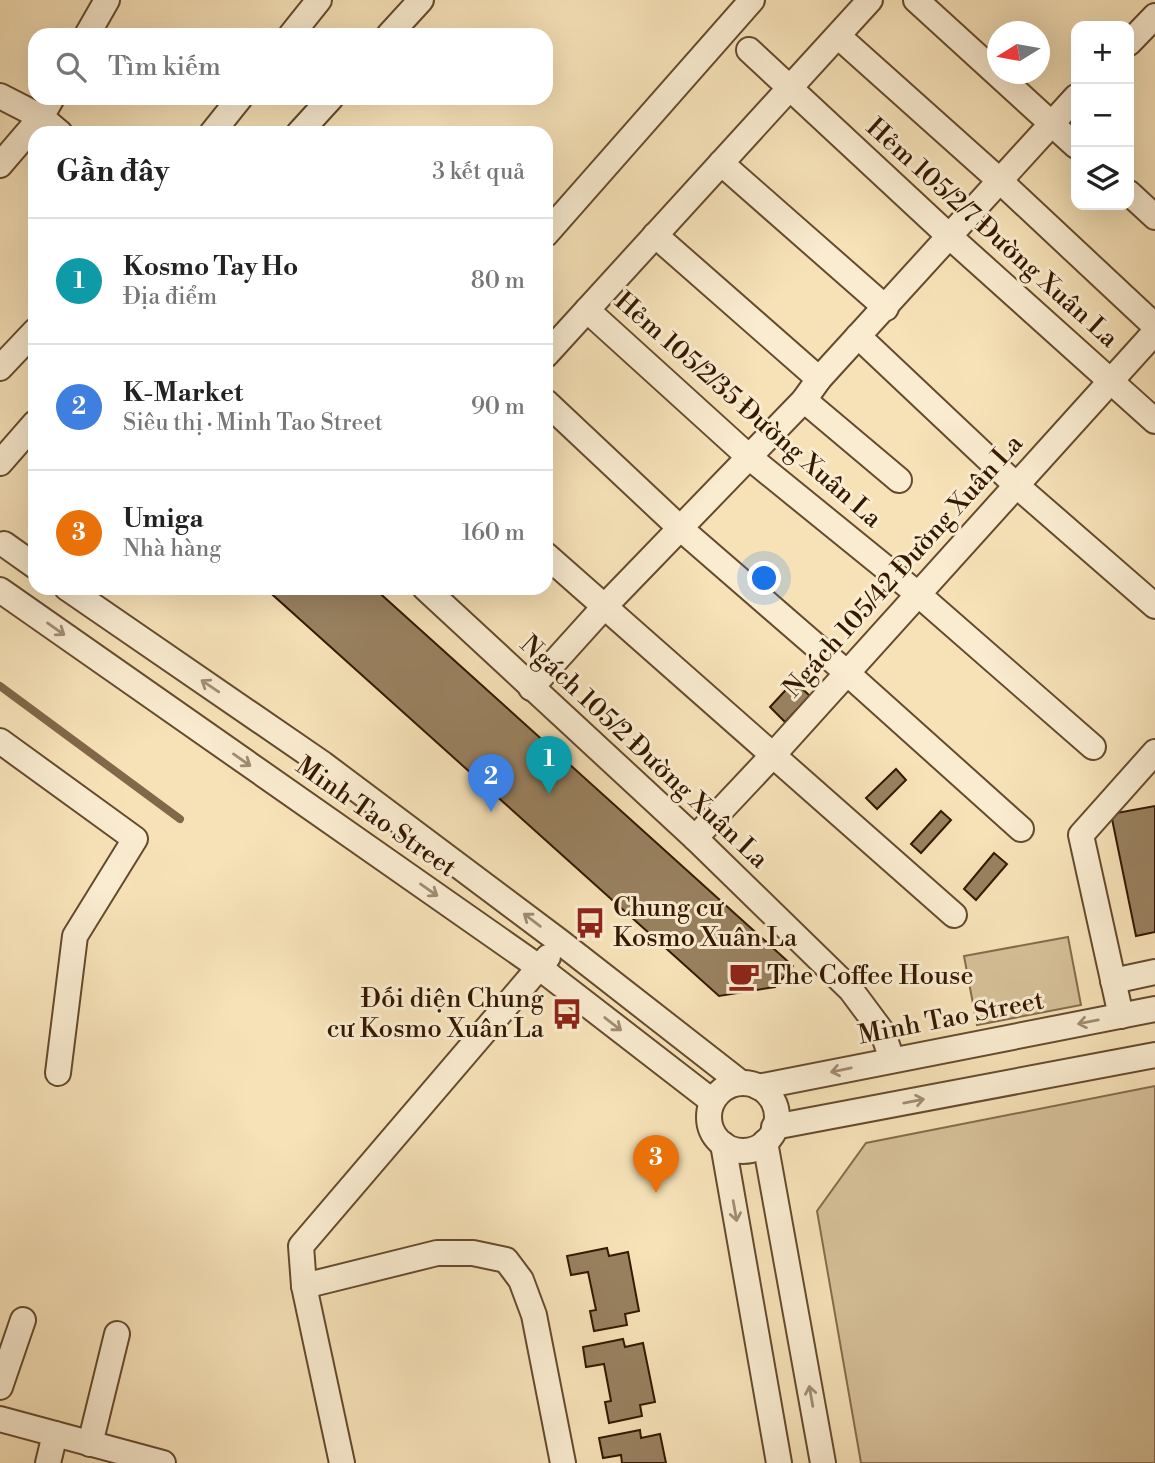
<!DOCTYPE html>
<html lang="vi">
<head>
<meta charset="utf-8">
<style>
  body { margin:0; font-family:"Libre Bodoni",serif; background:#f6f6f6; color:#222 }
  .controls { position:absolute; right:21px; top:21px; display:grid; overflow:hidden; border-radius:14px; box-shadow:0 7px 28px #0002 }
  .controls button { width:63px; height:63px; display:grid; place-items:center; padding:0; border:0; border-bottom:2px solid #e0e0e0; background:#fff; color:#222; font:35px sans-serif }
  .compass { position:absolute; left:987px; top:21px; width:63px; height:63px; border-radius:50%; background:#fff; box-shadow:0 7px 28px #0002; rotate:259deg }
  .you { position:absolute; left:765px; top:579px; width:24px; height:24px; margin:-18px; border:5px solid #fff; border-radius:50%; background:#1a73e8; box-shadow:0 0 0 10px #1a73e833 }
  .badge { display:grid; place-items:center; width:46px; height:46px; border-radius:50%; background:#b45309; color:#fff; font-size:23px; font-weight:700 }
  .pin { position:absolute; translate:-50% -58px; filter:drop-shadow(0 2px 4px #0008) }
  .pin::after { content:''; position:absolute; top:37px; width:24px; height:21px; background:inherit; clip-path:polygon(0 0,100% 0,50% 100%) }
  .list { margin:0; padding:0; list-style:none }
  h2 { display:flex; justify-content:space-between; align-items:center; height:91px; margin:0; padding:0 28px; font-size:30px }
  h2 small { font-size:23px; font-weight:400; color:#767676 }
  .list li { display:grid; grid-template-columns:46px 1fr auto; gap:21px; align-items:center; box-sizing:border-box; height:126px; padding:0 28px; border-top:2px solid #e0e0e0 }
  .list b { display:block; font-size:26px; white-space:nowrap }
  .list p { margin:0; font-size:23px; white-space:nowrap; color:#767676 }
  .list em { font-size:23px; font-style:normal; color:#767676 }
  .icon { flex:none; width:38px; height:38px; fill:none; stroke:currentColor; stroke-width:2; stroke-linecap:round; stroke-linejoin:round }
  .map { position:relative; flex:none; width:1155px; height:1463px; overflow:hidden }
  .search { position:absolute; background:#fff; box-shadow:0 7px 28px #0002; left:28px; top:28px; width:525px; height:77px; display:flex; align-items:center; gap:18px; box-sizing:border-box; padding:0 24px; border-radius:21px; color:#767676; font-size:26px }
  .panel { position:absolute; background:#fff; box-shadow:0 7px 28px #0002; left:28px; top:126px; width:525px; height:469px; border-radius:21px }
  .map>svg:first-child { display:block }
  .green { fill:#d6c099; stroke:#856c4c; stroke-width:2 }
  .lines { fill:none; stroke-linecap:round; stroke-linejoin:round }
  .stream { stroke:#816849; stroke-width:8 }
  .building { fill:#998160; stroke:#341800; stroke-width:2 }
  .minor-casing { stroke:#654a2e; stroke-width:28 }
  .minor { stroke:#faecd1; stroke-width:24 }
  .oneway { stroke:#a18d73 }
  .labels { text-anchor:middle; dominant-baseline:central; stroke-width:6; stroke-linejoin:round; paint-order:stroke }
  .street-label { font-size:26px; fill:#341800; stroke:#faecd1 }
  .poi-label { font-size:26px; fill:#341800; stroke:#faecd1; text-anchor:start }
</style>
</head>
<body>
<div class="map">
<svg width="1155" height="1463" viewBox="0 0 1155 1463">
  <rect width="100%" height="100%" fill="#f7e2b8"/>
  <filter id="stains"><feTurbulence type="fractalNoise" baseFrequency=".00286" numOctaves="4"/><feColorMatrix values="0 0 0 0 .2 0 0 0 0 .09 0 0 0 0 .02 0 0 0 .5 -.17"/></filter>
  <radialGradient id="worn" r=".72"><stop offset=".6" stop-color="#630" stop-opacity="0"/><stop offset="1" stop-color="#630" stop-opacity=".3"/></radialGradient>
  <g class="green">
    <polygon points="1068,937 1081,1005 977,1025 964,956"/>
    <polygon points="1155,1086 1155,1463 861,1463 817,1211 866,1143"/>
  </g>
  <g class="lines">
    <polyline class="stream" points="0,686 180,819"/>
  </g>
  <g class="building">
    <polygon points="265,588 374,588 793,966 775,987 719,996"/>
    <polygon points="794,681 810,696 785,722 770,707"/>
    <polygon points="896,769 906,780 877,809 866,798"/>
    <polygon points="1155,806 1155,932 1136,936 1111,814"/>
    <polygon points="941,811 951,820 921,853 911,844"/>
    <polygon points="994,853 1007,864 976,900 964,889"/>
    <polygon points="607,1248 609,1256 628,1252 639,1311 625,1314 627,1325 594,1331 590,1311 596,1310 588,1272 571,1275 567,1256"/>
    <polygon points="623,1339 625,1347 643,1343 655,1402 640,1405 642,1416 609,1423 605,1402 611,1401 604,1364 586,1367 583,1347"/>
    <polygon points="640,1430 641,1438 660,1434 666,1463 622,1463 621,1455 603,1458 599,1438"/>
  </g>
  <g class="lines">
    <defs>
      <g id="minor">
        <polyline points="916,0 1076,146"/>
        <polyline points="87,35 107,0"/>
        <polyline points="291,35 319,0"/>
        <polyline points="389,35 421,0"/>
        <polyline points="838,36 999,180 1155,326"/>
        <polyline points="1129,43 1155,16"/>
        <polyline points="749,50 949,236 1155,421"/>
        <polyline points="0,96 41,117 60,133"/>
        <polyline points="212,133 240,98"/>
        <polyline points="299,133 331,98"/>
        <polyline points="721,163 886,308"/>
        <polyline points="0,165 41,117 52,98"/>
        <polyline points="1129,193 1155,217"/>
        <polyline points="546,234 752,0"/>
        <polyline points="655,235 819,379"/>
        <polyline points="587,310 749,457 919,595 1093,747"/>
        <polyline points="858,336 1016,485 1155,606"/>
        <polyline points="546,355 870,0"/>
        <polyline points="0,368 35,331"/>
        <polyline points="804,400 899,480"/>
        <polyline points="546,402 680,528 846,672 1021,829"/>
        <polyline points="0,463 35,423"/>
        <polyline points="4,544 35,566"/>
        <polyline points="546,555 954,915"/>
        <polyline points="67,588 323,764 559,941 741,1083"/>
        <polyline points="425,588 695,838 851,990 883,1033 892,1060"/>
        <polyline points="0,590 540,968 712,1101"/>
        <polyline points="531,688 604,607 804,400 819,379 1076,97"/>
        <polyline points="0,741 135,839 75,936 58,1073"/>
        <polyline points="695,838 774,754 1155,332"/>
        <polyline points="1113,981 1155,972"/>
        <polyline points="1121,1016 1081,835 1155,752"/>
        <circle cx="743" cy="1117" r="34"/>
        <polyline points="758,1087 1155,1009"/>
        <polyline points="774,1127 1155,1055"/>
        <polyline points="765,1142 823,1463"/>
        <polyline points="723,1144 779,1463"/>
        <polyline points="304,1286 437,1253 473,1253 506,1260 521,1280 534,1315 563,1463"/>
        <polyline points="0,1387 23,1320"/>
        <polyline points="0,1419 163,1463"/>
        <polyline points="90,1444 117,1334"/>
        <polyline points="48,1463 55,1434"/>
        <polyline points="342,1463 304,1286 301,1246 548,957"/>
      </g>
    </defs>
    <use href="#minor" class="minor-casing"/>
    <use href="#minor" class="minor"/>
  </g>
  <defs><path id="oneway-shaft" d="M-6 0H5M1.5-3L5.5 0L1.5 3" fill="none" stroke-width="1.6" stroke-linecap="round" stroke-linejoin="round" transform="scale(1.75)"/></defs>
  <g class="oneway">
    <use href="#oneway-shaft" transform="translate(56 629) rotate(35)"/>
    <use href="#oneway-shaft" transform="translate(210 686) rotate(-146)"/>
    <use href="#oneway-shaft" transform="translate(242 760) rotate(35)"/>
    <use href="#oneway-shaft" transform="translate(429 890) rotate(35)"/>
    <use href="#oneway-shaft" transform="translate(532 920) rotate(-143)"/>
    <use href="#oneway-shaft" transform="translate(1088 1022) rotate(169)"/>
    <use href="#oneway-shaft" transform="translate(613 1024) rotate(38)"/>
    <use href="#oneway-shaft" transform="translate(841 1070) rotate(168)"/>
    <use href="#oneway-shaft" transform="translate(914 1101) rotate(-11)"/>
    <use href="#oneway-shaft" transform="translate(735 1211) rotate(80)"/>
    <use href="#oneway-shaft" transform="translate(811 1396) rotate(-100)"/>
  </g>
  <defs>
    <symbol id="bus-bare" viewBox="-9 -9 18 18"><path d="M-5-6H5V4H4V6H2V4H-2V6H-4V4H-5ZM-3.5-4V0h7V-4ZM-3.5 1.2v1.5H-2V1.2ZM2 1.2v1.5H3.5V1.2Z" fill="#8f2418" stroke="#faecd1" stroke-width="2.5" paint-order="stroke"/></symbol>
    <symbol id="cafe-bare" viewBox="-9 -9 18 18"><path d="M-5.5-4.5H6V0H3Q3 3.5 0 3.5H-2.5Q-5.5 3.5-5.5 0ZM3-3.2v2h1.7v-2ZM-6 4.5H4V6H-6Z" fill="#8f2418" stroke="#faecd1" stroke-width="2.5" paint-order="stroke"/></symbol>
  </defs>
  <g fill-rule="evenodd">
    <use href="#bus-bare" x="568" y="901" width="44" height="44"/>
    <use href="#cafe-bare" x="722" y="954" width="44" height="44"/>
    <use href="#bus-bare" x="545" y="992" width="44" height="44"/>
  </g>
  <g class="labels">
    <g class="street-label">
      <text transform="translate(992 233) rotate(42)">Hẻm 105/2/7 Đường Xuân La</text>
      <text transform="translate(748 410) rotate(41)">Hẻm 105/2/35 Đường Xuân La</text>
      <text transform="translate(903 566) rotate(-48)">Ngách 105/42 Đường Xuân La</text>
      <text transform="translate(644 752) rotate(43)">Ngách 105/2 Đường Xuân La</text>
      <text transform="translate(376 817) rotate(35)">Minh Tao Street</text>
      <text transform="translate(951 1018) rotate(-11)">Minh Tao Street</text>
    </g>
    <g class="poi-label">
      <text x="613" y="908">Chung cư<tspan x="613" dy="30">Kosmo Xuân La</tspan></text>
      <text x="767" y="976">The Coffee House</text>
      <text x="544" y="999" text-anchor="end">Đối diện Chung<tspan x="544" dy="30">cư Kosmo Xuân La</tspan></text>
    </g>
  </g>
  <rect width="100%" height="100%" filter="url(#stains)"/>
  <rect width="100%" height="100%" fill="url(#worn)"/>
</svg>
<div class="controls">
<button>+</button>
<button>−</button>
<button><svg class="icon" aria-label="layers" viewBox="0 0 24 24"><path d="M12 4l9 5-9 5-9-5zM3 14l9 5 9-5"/></svg></button>
</div>
<svg class="compass" viewBox="-18 -18 36 36"><path d="M0-13l5 13h-10z" fill="#e53935"/><path d="M0 13l5-13h-10z" fill="#767676"/></svg>
<div class="you"></div>
<div class="pin badge" style="left:549px;top:794px;background:#0f9aa8">1</div>
<div class="pin badge" style="left:491px;top:812px;background:#3f7fe0">2</div>
<div class="pin badge" style="left:656px;top:1193px;background:#e8710a">3</div>
<div class="search"><svg class="icon" aria-label="search" viewBox="0 0 24 24"><circle cx="10" cy="10" r="6"/><path d="M15 15l6 6"/></svg>Tìm kiếm</div>
<section class="panel">
<h2>Gần đây<small>3 kết quả</small></h2>
<ul class="list">
<li><span class="badge" style="background:#0f9aa8">1</span><div><b>Kosmo Tay Ho</b><p>Địa điểm</p></div><em>80 m</em></li>
<li><span class="badge" style="background:#3f7fe0">2</span><div><b>K-Market</b><p>Siêu thị · Minh Tao Street</p></div><em>90 m</em></li>
<li><span class="badge" style="background:#e8710a">3</span><div><b>Umiga</b><p>Nhà hàng</p></div><em>160 m</em></li>
</ul>
</section>
</div>
</body>
</html>
